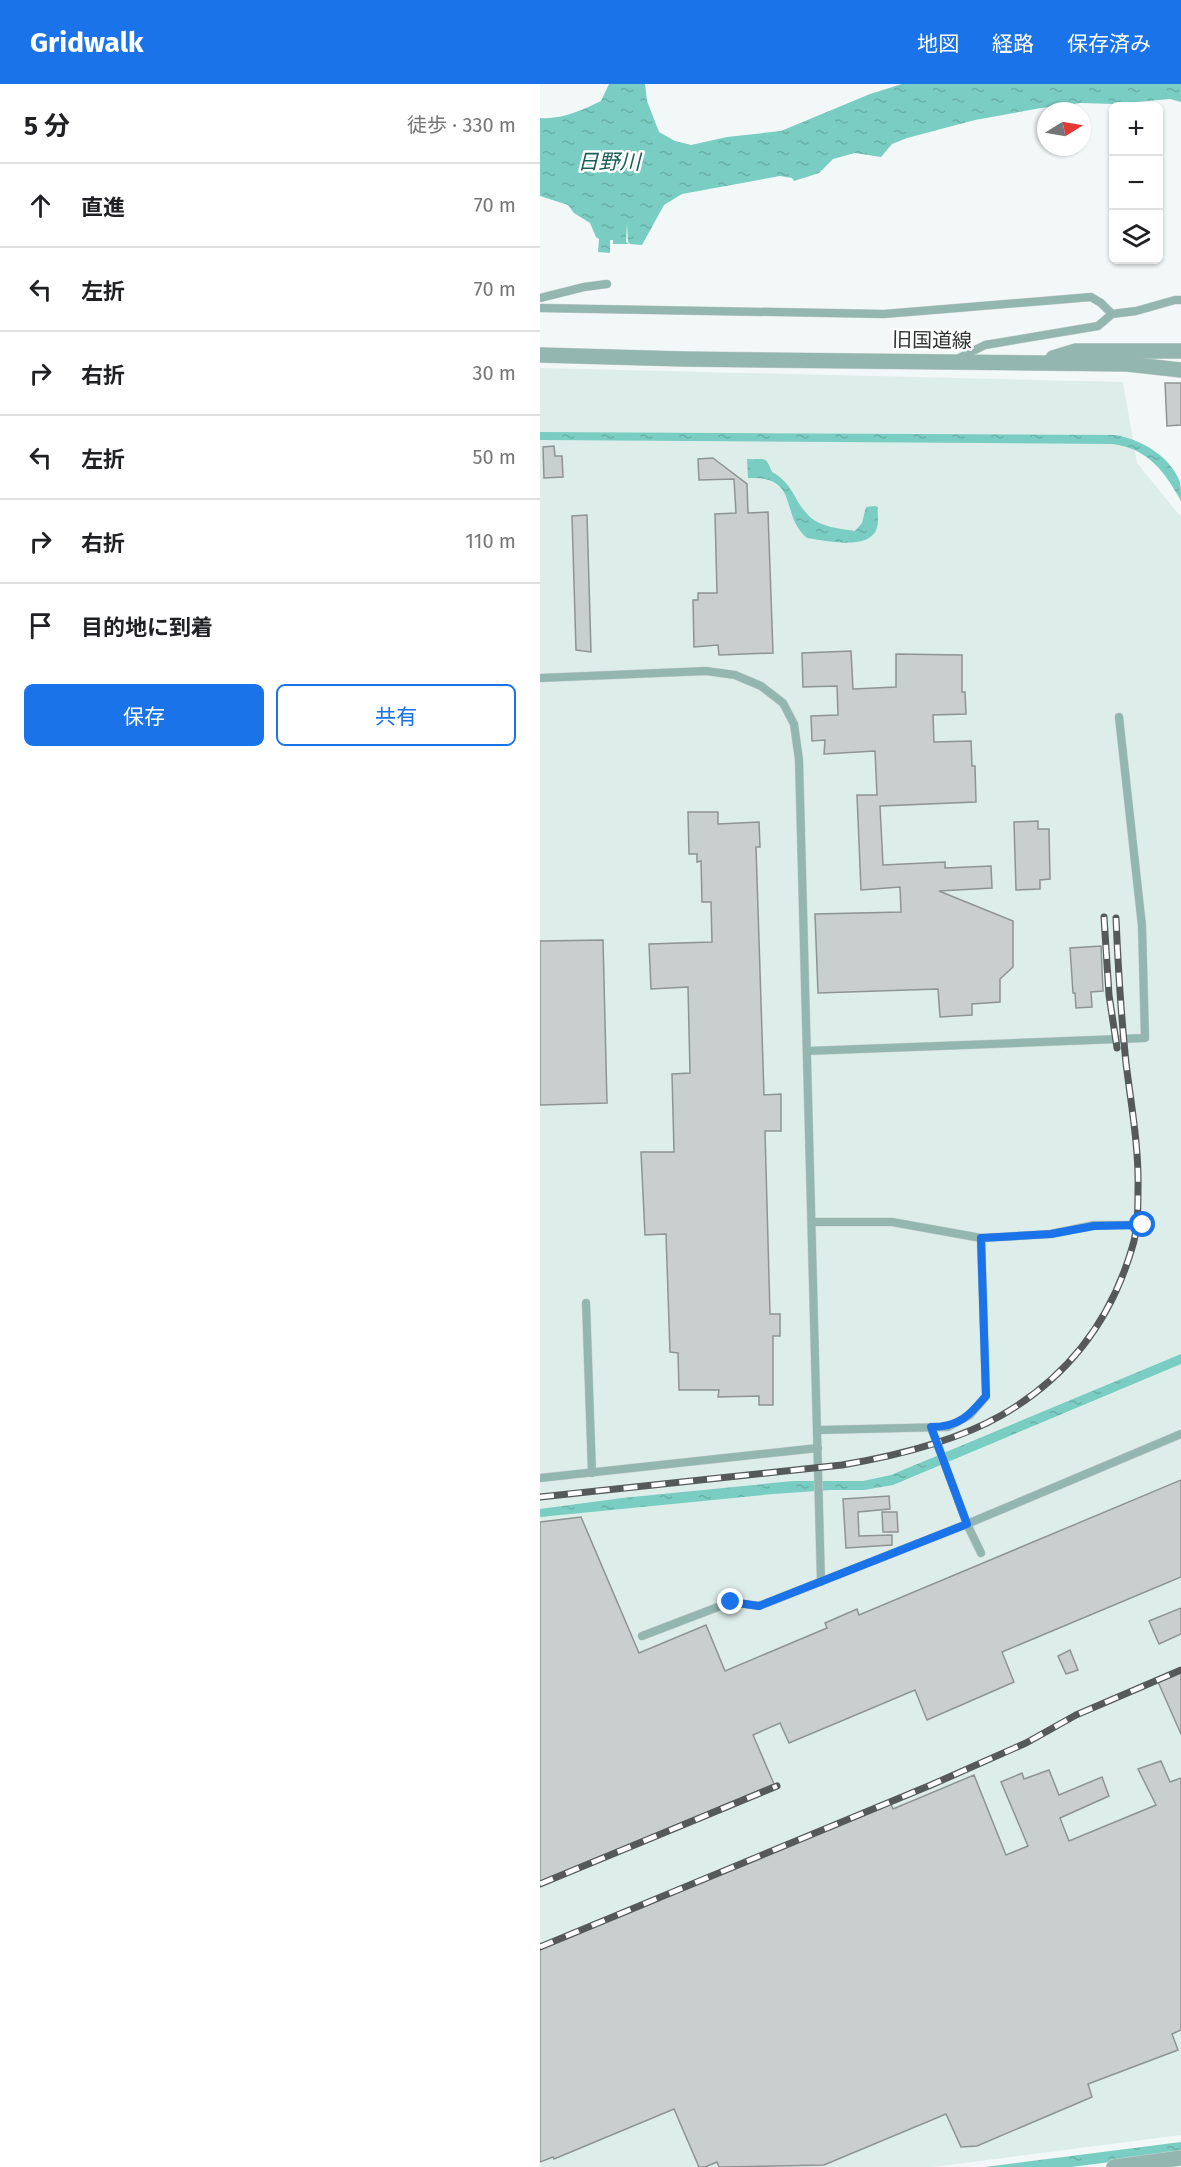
<!DOCTYPE html>
<html lang="ja">
<head>
<meta charset="utf-8">
<style>
  body { margin:0; font-family:"Fira Sans","Noto Sans JP",sans-serif; background:#f2f2f2; color:#202124 }
  .controls { position:absolute; right:18px; top:18px; display:grid; overflow:hidden; border-radius:9px; box-shadow:0 2px 4px #0004 }
  .controls button { width:54px; height:54px; display:grid; place-items:center; padding:0; border:0; border-bottom:2px solid #e0e0e0; background:#fff; color:#202124; font:30px sans-serif }
  .compass { position:absolute; left:497px; top:18px; width:54px; height:54px; border-radius:50%; background:#fff; box-shadow:0 2px 4px #0004; rotate:79deg }
  .stop { position:absolute; width:18px; height:18px; margin:-14px; border:4px solid #1a73e8; border-radius:50%; background:#fff }
  .stop.end { background:#1a73e8; border-color:#fff; box-shadow:0 2px 6px #0008 }
  .list { margin:0; padding:0; list-style:none }
  h2 { display:flex; justify-content:space-between; align-items:center; height:78px; margin:0; padding:0 24px; font-size:26px }
  h2 small { font-size:20px; font-weight:400; color:#757577 }
  .list li { display:grid; grid-template-columns:39px 1fr auto; gap:18px; align-items:center; box-sizing:border-box; height:84px; padding:0 24px; border-top:2px solid #e0e0e0 }
  .list b { display:block; font-size:22px; white-space:nowrap }
  .list em { font-size:20px; font-style:normal; color:#757577 }
  .actions { display:flex; gap:12px; padding:18px 24px }
  .actions a { flex:1; padding:14px 0; border:2px solid #1a73e8; border-radius:9px; text-align:center; font-size:21px; color:#1a73e8 }
  .actions .main { background:#1a73e8; color:#fff }
  .icon { flex:none; width:33px; height:33px; fill:none; stroke:currentColor; stroke-width:2; stroke-linecap:round; stroke-linejoin:round }
  .map { position:relative; flex:none; width:641px; height:2083px; overflow:hidden }
  header { display:flex; align-items:center; gap:36px; box-sizing:border-box; height:84px; padding:0 30px; background:#1a73e8; color:#fff }
  header strong { font-size:28px }
  nav { display:flex; gap:33px; margin-inline-start:auto; font-size:21px }
  main { display:flex }
  aside { flex:1; background:#fff }
  .map>svg:first-child { display:block }
  .built { fill:#ddedea }
  .water { fill:url(#water-ripples) }
  .building { fill:#c8cfce; stroke:#8e9493; stroke-width:1.5 }
  .lines { fill:none; stroke-linecap:round; stroke-linejoin:round }
  .lane-casing { stroke:#ced4d4; stroke-width:9 }
  .street-casing { stroke:#ced4d4; stroke-width:16 }
  .lane { stroke:#94b6b1; stroke-width:8 }
  .street { stroke:#94b6b1; stroke-width:15 }
  .rail-casing { stroke:#555959; stroke-width:7 }
  .rail { stroke:#fff; stroke-width:4.5; stroke-dasharray:14; stroke-linecap:butt }
  .route { stroke:#1a73e8; stroke-width:8 }
  .labels { text-anchor:middle; dominant-baseline:central; stroke-width:5; stroke-linejoin:round; paint-order:stroke }
  .street-label { font-size:20px; fill:#2f3232; stroke:#fff }
  .water-label { font-size:21px; font-style:italic; fill:#185e57; stroke:#fff }
</style>
</head>
<body>
<header>
<strong>Gridwalk</strong>
<nav><a>地図</a><a>経路</a><a>保存済み</a></nav>
</header>
<main>
<aside>
<h2>5 分<small>徒歩 · 330 m</small></h2>
<ul class="list">
<li><svg class="icon" aria-label="ahead" viewBox="0 0 24 24"><path d="M12 20V5M6 11l6-6 6 6"/></svg><div><b>直進</b></div><em>70 m</em></li>
<li><svg class="icon" aria-label="left" viewBox="0 0 24 24"><path d="M17 20v-9H6M10 6l-5 5 5 5"/></svg><div><b>左折</b></div><em>70 m</em></li>
<li><svg class="icon" aria-label="right" viewBox="0 0 24 24"><path d="M7 20v-9h11M14 6l5 5-5 5"/></svg><div><b>右折</b></div><em>30 m</em></li>
<li><svg class="icon" aria-label="left" viewBox="0 0 24 24"><path d="M17 20v-9H6M10 6l-5 5 5 5"/></svg><div><b>左折</b></div><em>50 m</em></li>
<li><svg class="icon" aria-label="right" viewBox="0 0 24 24"><path d="M7 20v-9h11M14 6l5 5-5 5"/></svg><div><b>右折</b></div><em>110 m</em></li>
<li><svg class="icon" aria-label="arrive" viewBox="0 0 24 24"><path d="M6 21V4h12l-3 4 3 4H6"/></svg><div><b>目的地に到着</b></div></li>
</ul>
<div class="actions"><a class="main">保存</a><a>共有</a></div>
</aside>
<div class="map">
<svg width="641" height="2083" viewBox="0 0 641 2083">
  <defs>
    <pattern id="water-ripples" width="26" height="14" patternUnits="userSpaceOnUse" patternTransform="scale(1.5)"><rect width="26" height="14" fill="#79cdc2"/><path d="M2 4q2-2 4 0t4 0M15 11q2-2 4 0t4 0" fill="none" stroke="#69b0a7"/></pattern>
  </defs>
  <rect width="100%" height="100%" fill="#f1f8f7"/>
  <polygon class="built" points="0,284 583,298 597,379 641,433 641,2051 393,2083 0,2083"/>
  <g class="water">
    <path d="M69,0H105L107,17L119,48L135,57L151,61L187,53L241,47L330,10L362,0H641V18L630,15L574,20L541,19L501,24L435,36L367,54L352,60L341,73L315,69L293,75L279,89L254,97L252,94L240,92L142,110L124,121L102,161L90,160L88,158L87,139L86,158L89,160H73V156H70V169L58,168L59,155L56,153L50,139L34,129L28,121L0,112V34C20,36 43,26 61,17Z"/>
    <path d="M0,348L576,351C602,356 630,372 640,398C641,404 641,411 641,417C625,388 608,364 572,360L0,356Z"/>
    <path d="M207,375C226,376 225,371 232,388C254,400 253,416 269,432C280,443 301,445 315,447L322,439L326,423L335,422L338,423C337,429 339,437 337,443C332,467 285,457 267,454C239,431 261,392 208,394Z"/>
    <polygon points="641,1270 641,1280 353,1401 324,1406 290,1406 233,1410 0,1433 0,1425 82,1414 253,1397 323,1397 351,1391"/>
    <polygon points="641,2058 641,2069 531,2083 445,2083"/>
  </g>
  <g class="building">
    <polygon points="625,299 641,299 641,341 627,342"/>
    <polygon points="14,362 15,372 22,372 23,393 4,394 3,363"/>
    <polygon points="173,374 207,400 208,429 228,428 233,569 179,571 178,561 154,563 153,516 158,516 158,509 177,509 175,430 196,429 194,395 159,396 158,375"/>
    <polygon points="47,431 51,568 36,566 32,432"/>
    <polygon points="311,567 313,605 356,603 356,570 422,571 422,608 425,608 426,630 393,631 394,658 431,657 432,682 435,682 436,718 340,722 343,781 405,778 405,784 451,782 452,804 399,807 473,837 473,883 460,895 460,918 432,920 432,931 400,933 398,905 278,909 275,830 361,828 360,803 321,806 317,711 337,711 335,667 284,670 285,656 272,657 271,632 298,631 297,602 263,603 262,569"/>
    <polygon points="148,728 178,728 178,740 219,738 220,763 216,763 224,1011 241,1010 241,1047 225,1047 230,1230 240,1230 240,1252 233,1252 233,1321 219,1321 219,1312 178,1313 179,1306 139,1306 138,1269 130,1268 126,1150 105,1151 101,1068 134,1068 132,990 150,989 148,903 111,905 109,860 172,858 171,818 162,818 161,777 157,778 157,770 149,770"/>
    <polygon points="498,737 498,745 509,745 510,795 500,796 500,805 476,806 474,738"/>
    <polygon points="63,856 67,1019 0,1021 0,857"/>
    <polygon points="561,862 563,907 551,908 552,923 536,924 535,909 533,909 530,864"/>
    <polygon points="641,1396 641,1493 462,1568 474,1598 387,1636 375,1606 249,1659 240,1639 213,1651 234,1700 0,1799 0,1438 41,1433 99,1569 166,1541 185,1587 287,1544 285,1539 317,1525 319,1531"/>
    <polygon points="349,1412 350,1425 318,1428 319,1452 352,1451 352,1461 306,1464 303,1415"/>
    <polygon points="342,1428 357,1428 358,1448 343,1448"/>
    <polygon points="641,1524 641,1550 619,1560 609,1537"/>
    <polygon points="530,1566 538,1586 526,1590 518,1572"/>
    <polygon points="641,1588 641,1650 618,1598"/>
    <polygon points="621,1677 630,1698 641,1694 641,1946 632,1950 638,1966 548,2000 552,2013 437,2062 421,2063 406,2030 284,2081 179,2083 177,2078 165,2083 159,2083 134,2025 14,2075 13,2073 0,2078 0,1864 350,1718 353,1725 434,1691 466,1771 488,1762 461,1698 482,1689 484,1695 509,1686 519,1711 562,1693 569,1712 520,1734 529,1757 616,1721 598,1685"/>
  </g>
  <g class="lines">
    <defs>
      <g id="lane">
        <polyline points="0,214 44,203 67,200"/>
        <polyline points="0,224 344,230 551,213 561,219 572,230"/>
        <polyline points="419,274 445,261 558,242 572,230 596,227 635,216 641,216"/>
        <polyline points="0,594 166,587 195,591 221,602 243,619 254,640 259,676 281,1498"/>
        <polyline points="267,967 605,954 602,842 579,633"/>
        <polyline points="272,1138 352,1138 441,1154 511,1150 554,1141 602,1141"/>
        <polyline points="46,1219 52,1389"/>
        <polyline points="391,1343 427,1440 441,1469"/>
        <polyline points="278,1346 408,1343 430,1331 446,1312 441,1154"/>
        <polyline points="0,1394 278,1364"/>
        <polyline points="102,1552 191,1518 219,1522 427,1440 641,1350"/>
      </g>
      <g id="street">
        <polyline points="0,271 143,275 587,280 641,286"/>
        <polyline points="513,274 536,267 641,267"/>
        <polyline points="574,2083 641,2074"/>
      </g>
    </defs>
    <use href="#lane" class="lane-casing"/>
    <use href="#street" class="street-casing"/>
    <use href="#lane" class="lane"/>
    <use href="#street" class="street"/>
    <defs>
      <g id="rail">
        <polyline points="564,833 569,911 577,964"/>
        <path d="M0,1413L302,1381C355,1372 415,1358 462,1331C528,1293 571,1236 592,1164C598,1146 598,1123 598,1105C599,1063 591,1020 586,979C581,930 578,882 576,834"/>
        <polyline points="0,1800 237,1702"/>
        <polyline points="0,1863 391,1701 486,1659 536,1631 641,1586"/>
      </g>
    </defs>
    <use href="#rail" class="rail-casing"/>
    <use href="#rail" class="rail"/>
  </g>
  <g class="lines">
    <path class="route" d="M191,1518L219,1522L427,1440L391,1343C419,1343 429,1332 446,1312L441,1154L511,1150L554,1142L603,1141"/>
  </g>
  <g class="labels">
    <g class="street-label">
      <text transform="translate(392 256) rotate(1)">旧国道線</text>
    </g>
    <g class="water-label">
      <text x="69" y="78">日野川</text>
    </g>
  </g>
</svg>
<div class="controls">
<button>+</button>
<button>−</button>
<button><svg class="icon" aria-label="layers" viewBox="0 0 24 24"><path d="M12 4l9 5-9 5-9-5zM3 14l9 5 9-5"/></svg></button>
</div>
<svg class="compass" viewBox="-18 -18 36 36"><path d="M0-13l5 13h-10z" fill="#e53935"/><path d="M0 13l5-13h-10z" fill="#757577"/></svg>
<div class="stop" style="left:603px;top:1141px"></div>
<div class="stop end" style="left:191px;top:1518px"></div>
</div>
</main>
</body>
</html>
